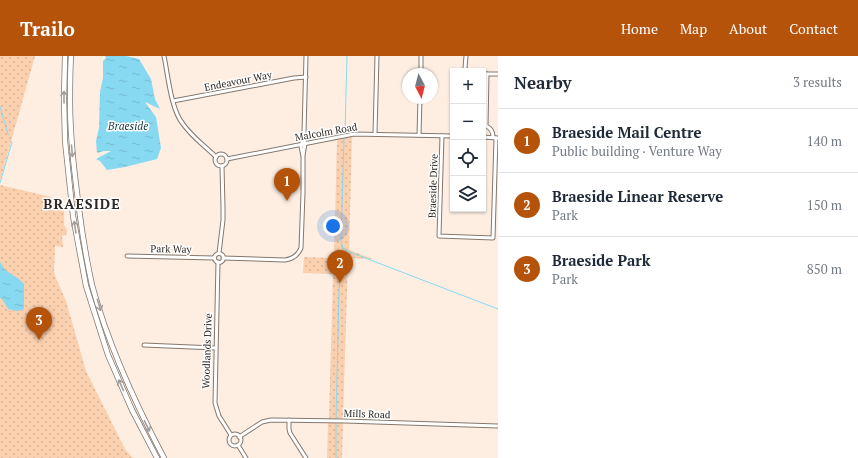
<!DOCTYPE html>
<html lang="en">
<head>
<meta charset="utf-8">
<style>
  body { margin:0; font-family:"PT Serif",serif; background:#f6f6f7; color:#1f2937 }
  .controls { position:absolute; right:12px; top:12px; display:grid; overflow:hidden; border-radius:0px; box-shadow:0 1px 3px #0004 }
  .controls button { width:36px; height:36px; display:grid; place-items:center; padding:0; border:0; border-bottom:1px solid #e0e1e3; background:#fff; color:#1f2937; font:20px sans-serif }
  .compass { position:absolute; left:402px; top:12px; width:36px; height:36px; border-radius:50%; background:#fff; box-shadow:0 1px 3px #0004; rotate:173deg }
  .you { position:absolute; left:333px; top:170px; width:14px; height:14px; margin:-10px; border:3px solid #fff; border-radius:50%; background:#1a73e8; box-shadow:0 0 0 6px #1a73e833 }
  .badge { display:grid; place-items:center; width:26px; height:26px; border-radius:50%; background:#b45309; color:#fff; font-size:13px; font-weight:700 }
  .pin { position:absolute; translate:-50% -33px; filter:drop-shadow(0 1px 2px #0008) }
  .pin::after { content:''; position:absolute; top:21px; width:14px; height:12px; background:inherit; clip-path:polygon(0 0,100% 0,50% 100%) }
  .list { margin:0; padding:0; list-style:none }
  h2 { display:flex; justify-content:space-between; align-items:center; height:52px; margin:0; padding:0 16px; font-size:17px }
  h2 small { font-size:13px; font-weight:400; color:#747a83 }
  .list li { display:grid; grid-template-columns:26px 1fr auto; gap:12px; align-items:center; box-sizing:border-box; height:64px; padding:0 16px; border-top:1px solid #e0e1e3 }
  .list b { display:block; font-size:15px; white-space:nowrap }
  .list p { margin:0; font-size:13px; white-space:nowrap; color:#747a83 }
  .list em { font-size:13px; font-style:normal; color:#747a83 }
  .icon { flex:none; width:22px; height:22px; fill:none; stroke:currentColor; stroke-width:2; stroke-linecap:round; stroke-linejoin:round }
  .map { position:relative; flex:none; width:498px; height:402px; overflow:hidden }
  header { display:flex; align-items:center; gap:24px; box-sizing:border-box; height:56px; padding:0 20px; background:#b45309; color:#fff }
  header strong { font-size:19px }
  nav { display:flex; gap:22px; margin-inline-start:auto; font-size:14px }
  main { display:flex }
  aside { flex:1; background:#fff }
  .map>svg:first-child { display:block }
  .park { fill:url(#park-dots) }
  .water { fill:url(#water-ripples) }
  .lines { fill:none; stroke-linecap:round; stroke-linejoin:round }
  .stream { stroke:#87d9f2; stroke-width:1 }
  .minor-casing { stroke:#85776c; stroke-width:5 }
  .highway-casing { stroke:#85776c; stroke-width:6 }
  .minor { stroke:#fff; stroke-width:3 }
  .highway { stroke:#fff; stroke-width:4.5 }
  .oneway { stroke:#a19e9c }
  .labels { text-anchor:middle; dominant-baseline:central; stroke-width:3; stroke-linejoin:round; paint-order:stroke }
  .street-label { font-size:10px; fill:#2e2824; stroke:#fff }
  .water-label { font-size:11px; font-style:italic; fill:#103742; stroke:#fff }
  .district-label { font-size:14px; font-weight:bold; letter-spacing:1px; fill:#2e2824; stroke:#fff }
</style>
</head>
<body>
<header>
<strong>Trailo</strong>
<nav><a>Home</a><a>Map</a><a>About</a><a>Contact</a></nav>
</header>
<main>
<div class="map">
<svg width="498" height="402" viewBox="0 0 498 402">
  <defs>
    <pattern id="park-dots" width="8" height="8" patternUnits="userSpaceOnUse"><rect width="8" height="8" fill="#fbd0af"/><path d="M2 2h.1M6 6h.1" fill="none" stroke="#d7b396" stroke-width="1.8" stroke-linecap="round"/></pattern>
    <pattern id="water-ripples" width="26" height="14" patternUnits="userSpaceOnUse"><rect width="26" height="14" fill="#87d9f2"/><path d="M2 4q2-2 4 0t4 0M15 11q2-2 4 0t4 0" fill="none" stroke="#75bacf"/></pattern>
  </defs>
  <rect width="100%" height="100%" fill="#feeee2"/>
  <g class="park">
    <polygon points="0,0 35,0 0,125"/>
    <polygon points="349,81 352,81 349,194 373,203 348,202 343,362 329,362 333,218 303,217 304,201 334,202 337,84"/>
    <polygon points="0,129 51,141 59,153 64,154 64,169 67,174 66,179 62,180 63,191 55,190 54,215 55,220 66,245 86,315 125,393 133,402 0,402"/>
    <polygon points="328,366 343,367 342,402 327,402"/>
  </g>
  <g class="water">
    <polygon points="105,0 126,0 139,3 151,23 155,43 160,53 145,46 156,61 161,92 157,103 125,111 107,114 100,105 96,103 111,95 104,95 97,97 96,85 99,72 100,36 103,22 103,5 106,2"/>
    <polygon points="0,206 5,214 19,223 24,228 24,253 18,255 8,253 2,243 0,242"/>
  </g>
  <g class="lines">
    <g class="stream">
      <polyline points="0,51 8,78"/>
      <polyline points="345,76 347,0"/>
      <polyline points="344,83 341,185 343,192 347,195 498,253"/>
      <polyline points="0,127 12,86 10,85"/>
      <polyline points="336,363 339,234 343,193"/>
      <polyline points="336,402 336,367"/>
    </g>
    <defs>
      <g id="minor">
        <path d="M164,0C168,19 171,54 183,68C192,81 205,90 216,101"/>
        <polyline points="466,0 465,12 467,15"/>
        <polyline points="421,18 421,0"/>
        <polyline points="483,18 498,18"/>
        <polyline points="173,45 294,22 306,21"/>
        <polyline points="486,70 487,18"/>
        <path d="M486,70C491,72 493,76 493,81"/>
        <polyline points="375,78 377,0"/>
        <polyline points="419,79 420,42"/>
        <polyline points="442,80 439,180 493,182 496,82"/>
        <polyline points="483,81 497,82"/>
        <circle cx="221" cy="104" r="6"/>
        <polyline points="303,99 305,88 304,78"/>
        <polyline points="227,103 354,78 453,80"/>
        <polyline points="219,197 223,164 223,151 222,110"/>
        <circle cx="219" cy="202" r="4.5"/>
        <polyline points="127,200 214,202"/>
        <path d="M223,202L285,204C293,203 298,199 301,192L303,137V100L301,91L304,77L306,0"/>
        <polyline points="218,206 215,347 219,360 231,379"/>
        <polyline points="144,289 215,292"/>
        <polyline points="289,364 289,373 290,377 306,402"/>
        <circle cx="235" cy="384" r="6"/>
        <polyline points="239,381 262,366 271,364 345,365 498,370"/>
        <polyline points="238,389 246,402"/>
      </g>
      <g id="highway">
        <polyline points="65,0 64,43 65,85 73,160 86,230 108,299 132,354 157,402"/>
        <path d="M71,0C70,15 70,30 70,45C70,84 75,122 80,160C83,183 87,206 92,229C108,289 135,347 164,402"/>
      </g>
    </defs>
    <use href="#minor" class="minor-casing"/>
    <use href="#highway" class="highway-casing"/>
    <use href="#minor" class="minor"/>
    <use href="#highway" class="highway"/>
  </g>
  <defs><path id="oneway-shaft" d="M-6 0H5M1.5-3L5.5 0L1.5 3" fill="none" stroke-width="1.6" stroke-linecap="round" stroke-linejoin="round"/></defs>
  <g class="oneway">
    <use href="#oneway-shaft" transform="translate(64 41) rotate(-90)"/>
    <use href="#oneway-shaft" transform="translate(72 95) rotate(85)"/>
    <use href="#oneway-shaft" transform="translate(75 171) rotate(-99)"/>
    <use href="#oneway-shaft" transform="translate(99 249) rotate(74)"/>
    <use href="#oneway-shaft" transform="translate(121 329) rotate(-114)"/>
    <use href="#oneway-shaft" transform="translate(147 370) rotate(64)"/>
  </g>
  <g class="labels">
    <g class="street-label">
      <text transform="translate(238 25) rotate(-11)">Endeavour Way</text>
      <text transform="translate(326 76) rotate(-10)">Malcolm Road</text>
      <text transform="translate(433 130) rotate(-88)">Braeside Drive</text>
      <text transform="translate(171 193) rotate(1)">Park Way</text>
      <text transform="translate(207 295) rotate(-88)">Woodlands Drive</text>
      <text transform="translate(367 358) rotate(2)">Mills Road</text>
    </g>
    <g class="water-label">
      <text x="128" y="70">Braeside</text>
    </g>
    <g class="district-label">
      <text x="82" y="147">BRAESIDE</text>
    </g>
  </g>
</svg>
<div class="controls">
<button>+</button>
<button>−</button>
<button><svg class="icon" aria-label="locate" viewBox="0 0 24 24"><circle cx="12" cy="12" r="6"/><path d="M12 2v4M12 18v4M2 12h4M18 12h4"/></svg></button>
<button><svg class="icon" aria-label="layers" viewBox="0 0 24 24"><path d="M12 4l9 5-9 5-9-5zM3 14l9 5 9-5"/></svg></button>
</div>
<svg class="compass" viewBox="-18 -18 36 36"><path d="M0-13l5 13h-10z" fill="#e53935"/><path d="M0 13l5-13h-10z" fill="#747a83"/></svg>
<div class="you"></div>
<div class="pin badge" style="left:287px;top:145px">1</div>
<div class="pin badge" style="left:340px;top:227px">2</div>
<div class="pin badge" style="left:39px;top:284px">3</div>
</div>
<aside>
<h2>Nearby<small>3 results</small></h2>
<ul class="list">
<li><span class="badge">1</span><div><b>Braeside Mail Centre</b><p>Public building · Venture Way</p></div><em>140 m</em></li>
<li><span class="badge">2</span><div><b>Braeside Linear Reserve</b><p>Park</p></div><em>150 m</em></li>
<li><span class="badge">3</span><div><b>Braeside Park</b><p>Park</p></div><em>850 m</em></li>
</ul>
</aside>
</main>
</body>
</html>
